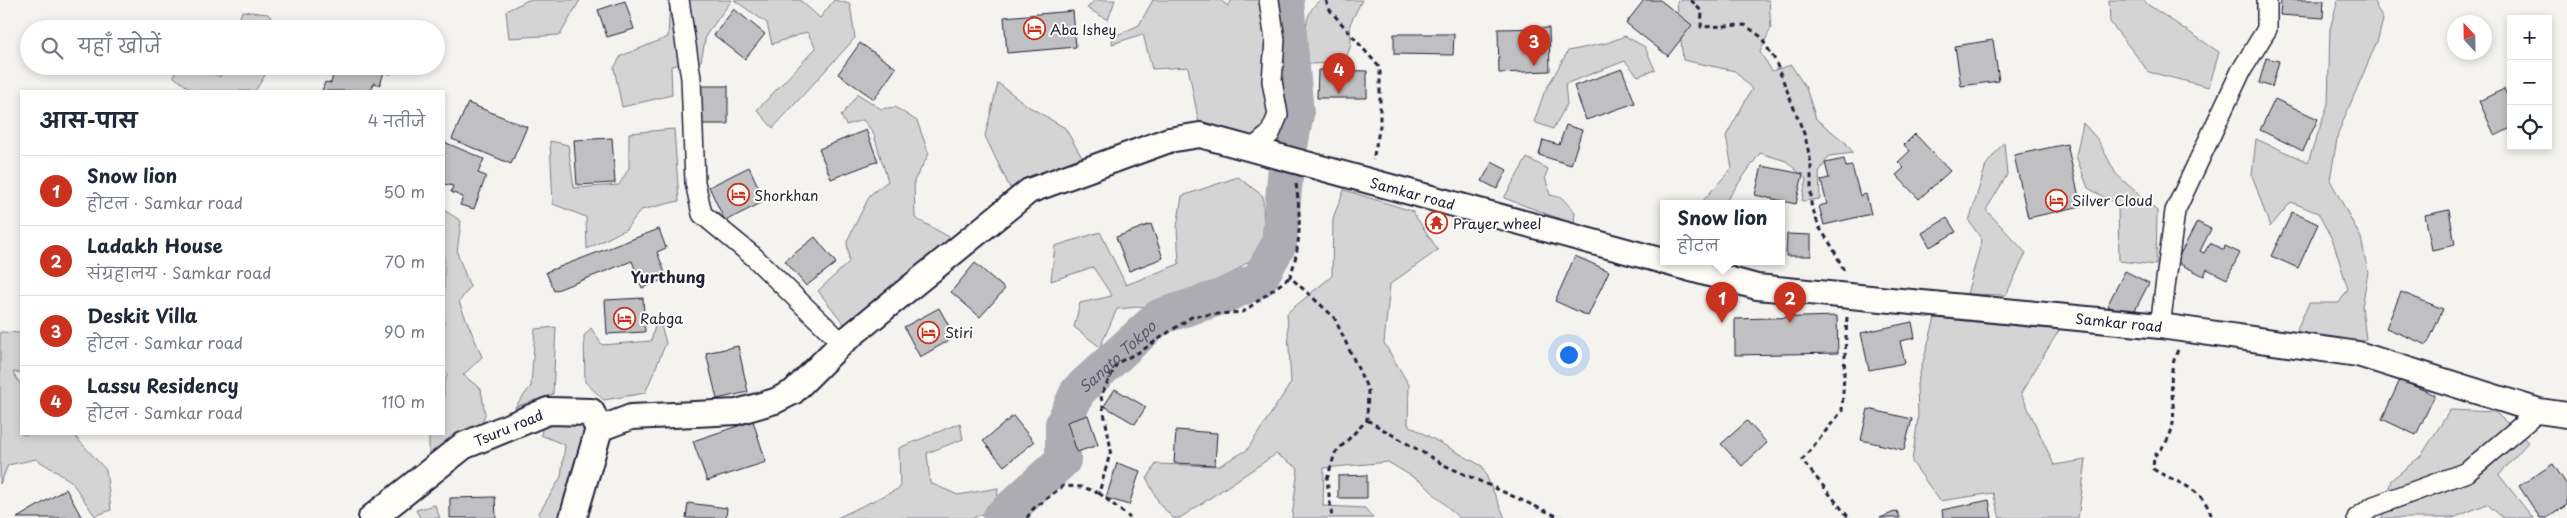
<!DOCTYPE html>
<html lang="hi">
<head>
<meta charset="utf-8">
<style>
  body { margin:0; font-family:"Playpen Sans","Playpen Sans Deva",sans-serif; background:#f2f2f3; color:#1f2937 }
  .controls { position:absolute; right:15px; top:15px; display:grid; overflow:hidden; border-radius:0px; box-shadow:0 2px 8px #0003 }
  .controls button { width:45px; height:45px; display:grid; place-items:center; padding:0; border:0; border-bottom:1px solid #e0e1e3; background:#fff; color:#1f2937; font:25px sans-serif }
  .compass { position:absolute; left:2447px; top:15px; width:45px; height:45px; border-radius:50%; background:#fff; box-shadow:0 2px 8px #0003; rotate:338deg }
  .you { position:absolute; left:1568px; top:354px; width:18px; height:18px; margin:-12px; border:4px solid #fff; border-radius:50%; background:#1a73e8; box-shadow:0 0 0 8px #1a73e833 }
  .badge { display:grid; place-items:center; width:32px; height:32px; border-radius:50%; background:#c8321e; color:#fff; font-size:16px; font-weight:700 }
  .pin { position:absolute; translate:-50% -41px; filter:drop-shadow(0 1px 2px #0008) }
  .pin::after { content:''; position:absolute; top:26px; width:18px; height:15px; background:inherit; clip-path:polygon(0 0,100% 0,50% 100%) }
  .popup { position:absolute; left:1660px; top:200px; width:125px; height:65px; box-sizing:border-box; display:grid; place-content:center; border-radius:0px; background:#fff; filter:drop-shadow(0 1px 4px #0005); font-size:16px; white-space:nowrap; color:#747a83 }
  .popup b { font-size:19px; color:#1f2937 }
  .popup::after { content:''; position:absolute; left:50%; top:100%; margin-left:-10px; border:10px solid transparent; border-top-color:#fff }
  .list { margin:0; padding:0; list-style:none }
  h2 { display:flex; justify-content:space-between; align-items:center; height:65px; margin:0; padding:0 20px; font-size:21px }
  h2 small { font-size:16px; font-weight:400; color:#747a83 }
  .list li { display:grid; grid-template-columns:32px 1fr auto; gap:15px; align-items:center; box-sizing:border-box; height:70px; padding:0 20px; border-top:1px solid #e0e1e3 }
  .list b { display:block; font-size:19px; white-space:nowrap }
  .list p { margin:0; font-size:16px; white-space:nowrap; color:#747a83 }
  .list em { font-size:16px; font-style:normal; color:#747a83 }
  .icon { flex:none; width:28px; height:28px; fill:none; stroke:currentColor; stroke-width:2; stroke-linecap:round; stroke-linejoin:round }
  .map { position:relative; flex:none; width:2567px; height:518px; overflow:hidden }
  .search { position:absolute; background:#fff; box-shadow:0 2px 8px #0003; left:20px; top:20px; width:425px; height:55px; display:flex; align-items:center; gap:12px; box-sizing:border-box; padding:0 18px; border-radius:28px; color:#747a83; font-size:19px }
  .panel { position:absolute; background:#fff; box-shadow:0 2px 8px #0003; left:20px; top:90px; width:425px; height:345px; border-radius:0px }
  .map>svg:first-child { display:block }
  .green { fill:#d5d4d5; stroke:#7c7b88 }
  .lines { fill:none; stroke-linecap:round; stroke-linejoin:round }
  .river { stroke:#acacb2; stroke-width:36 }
  .building { fill:#c0bfc2; stroke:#22223b }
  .minor-casing { stroke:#22223b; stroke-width:22 }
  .tertiary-casing { stroke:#22223b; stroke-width:28 }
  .secondary-casing { stroke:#22223b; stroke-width:30 }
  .path { stroke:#22223b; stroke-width:3; stroke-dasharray:5 4; stroke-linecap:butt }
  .minor { stroke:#fdfcf7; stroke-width:19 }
  .tertiary { stroke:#fdfcf7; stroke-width:24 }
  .secondary { stroke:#fdfcf7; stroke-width:26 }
  .labels { text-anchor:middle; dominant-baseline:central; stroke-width:4; stroke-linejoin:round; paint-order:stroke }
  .poi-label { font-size:14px; fill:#22223b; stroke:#fdfcf7; text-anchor:start }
  .street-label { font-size:14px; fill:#22223b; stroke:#fdfcf7 }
  .water-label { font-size:15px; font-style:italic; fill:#59596b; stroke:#fdfcf7 }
  .quarter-label { font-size:16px; font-weight:bold; fill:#22223b; stroke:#fdfcf7 }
</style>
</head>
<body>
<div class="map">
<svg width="2567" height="518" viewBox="0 0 2567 518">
  <rect width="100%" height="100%" fill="#f4f3ef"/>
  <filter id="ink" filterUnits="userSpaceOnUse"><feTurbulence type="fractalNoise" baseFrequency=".02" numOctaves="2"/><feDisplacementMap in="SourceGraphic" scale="10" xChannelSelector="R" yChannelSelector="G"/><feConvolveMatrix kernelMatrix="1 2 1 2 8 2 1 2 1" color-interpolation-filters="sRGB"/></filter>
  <g filter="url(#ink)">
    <g class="green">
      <polygon points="528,0 580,0 560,35 509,38 506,11"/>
      <polygon points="670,0 732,0 706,35 701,61 671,66 672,95 622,107 614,68 621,56 668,37"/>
      <polygon points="734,0 800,0 820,18 834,0 850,4 855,38 773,128 757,110 816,48 807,32 772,44 767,23"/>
      <polygon points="1095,0 1115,0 1108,20 1087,8"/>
      <polygon points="1153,0 1220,0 1228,6 1232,0 1260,0 1278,132 1256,138 1199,123 1188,67 1152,69 1143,34 1112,44 1113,37 1139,25"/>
      <path d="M1320,0H1362L1350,24L1351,45L1344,63L1308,64C1305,42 1301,15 1320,0Z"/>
      <polygon points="1679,0 1769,0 1771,28 1760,52 1772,71 1791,65 1806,88 1816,119 1846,143 1853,153 1829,156 1819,172 1820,199 1802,201 1806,179 1786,161 1760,153 1724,204 1700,204 1732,168 1726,136 1752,89 1735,71 1683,60 1677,2"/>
      <polygon points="2109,0 2144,0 2147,4 2219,52 2209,87 2149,72 2110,22"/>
      <polygon points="2338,0 2373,0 2383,20 2378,39 2338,133 2330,180 2361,238 2368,272 2362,307 2366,339 2325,359 2297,329 2309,303 2339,303 2348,289 2333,241 2318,213 2291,202 2270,227 2252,175 2256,139 2308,162 2328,104 2330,29"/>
      <polygon points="242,11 268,14 279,29 236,29"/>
      <polygon points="1625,36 1645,47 1655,70 1638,76 1625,61 1565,84 1567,104 1553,129 1534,122 1544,93 1568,51 1607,43"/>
      <polygon points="176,66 199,66 220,77 224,66 271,66 255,91 193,91 174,77"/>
      <polygon points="998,83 1028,106 1065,128 1083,159 1062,165 1010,188 985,136"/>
      <polygon points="858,94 881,109 895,107 917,121 929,154 914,181 915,218 951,238 845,325 818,291 849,262 847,241 870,195 888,181 873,132 863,120 846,125 841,116"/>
      <polygon points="2083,123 2098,140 2116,174 2157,211 2156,265 2119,261 2118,205 2088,188 2076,156"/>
      <polygon points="674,129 679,201 641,210 626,229 587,249 586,217 553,204 550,141 568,145 574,188 619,185 629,168 629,133"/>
      <polygon points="2004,142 2007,175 1986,210 2026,253 2006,295 1967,294 1982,240 1969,221 1986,165"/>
      <polygon points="1527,158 1548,169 1545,177 1550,195 1562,198 1575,212 1574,224 1504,198"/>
      <polygon points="1238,177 1263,196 1264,250 1219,283 1180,303 1117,309 1100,347 1074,327 1080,303 1112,296 1093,267 1051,281 1055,246 1100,232 1126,285 1179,264 1177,227 1182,196"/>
      <polygon points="1344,190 1412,211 1438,250 1390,284 1384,343 1409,385 1408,425 1482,466 1505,518 1459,518 1423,483 1388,462 1324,468 1323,506 1365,508 1373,518 1292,518 1298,468 1276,454 1180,518 1173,518 1159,503 1147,479 1156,464 1219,466 1247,450 1291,383 1287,313 1332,276 1333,218"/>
      <polygon points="444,210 461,221 457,253 470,287 459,302 482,357 463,375 481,389 485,414 480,430 429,458 429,434 444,434 444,383 447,375 444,370"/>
      <polygon points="658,315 666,343 645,393 604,400 585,382 584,336 591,328 602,345 651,341"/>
      <polygon points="1935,318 2059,330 2021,393 2054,465 2086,460 2078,518 2000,518 1993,493 1940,501 1912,462 1918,417 1917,384"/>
      <polygon points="556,327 553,394 515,407 531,386 535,329"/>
      <polygon points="0,332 21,333 21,373 13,372 21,386 21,434 73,434 106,470 111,510 95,516 71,481 36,459 8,465 0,484"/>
      <polygon points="2450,410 2495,412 2528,442 2499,475 2533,518 2503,518 2487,504 2453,518 2382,518 2391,480 2421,456"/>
      <polygon points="572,423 586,429 560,518 539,518 539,513 561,477 565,445 541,435 543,424"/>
      <polygon points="960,423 963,439 927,453 930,483 958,495 998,488 997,508 973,518 837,518 900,488 899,448"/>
      <polygon points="435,505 440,518 420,518 416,510"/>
    </g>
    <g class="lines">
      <path class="river" id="s1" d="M1000,518L1063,460V424L1078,391L1159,317L1221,297L1259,280L1279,244L1286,167L1296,114L1286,0"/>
    </g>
    <g class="building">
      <polygon points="1644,0 1660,0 1692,25 1668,56 1626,23"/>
      <polygon points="2281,0 2324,0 2323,18 2280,15"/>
      <polygon points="625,1 634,29 607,37 598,10"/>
      <polygon points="734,9 765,34 745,59 714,35"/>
      <polygon points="1073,11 1076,47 1007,53 1004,17"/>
      <polygon points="1549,28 1550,71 1499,73 1498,29"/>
      <polygon points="1394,34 1454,34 1453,55 1394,54"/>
      <polygon points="1993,40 1999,81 1961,86 1955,46"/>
      <polygon points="860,43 896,68 874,99 838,74"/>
      <polygon points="2266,58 2279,61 2272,87 2259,83"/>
      <polygon points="342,66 395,66 391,74 384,72 380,85 374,83 371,91 322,91 325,82 331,83 334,71 340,71"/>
      <polygon points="1622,69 1635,103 1586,120 1574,86"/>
      <polygon points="1318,70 1367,71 1367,98 1317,98"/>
      <polygon points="697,86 728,86 728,124 698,124"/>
      <polygon points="2504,89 2511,103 2511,128 2495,136 2479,101"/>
      <polygon points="2275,99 2318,119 2303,151 2260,130"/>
      <polygon points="468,103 527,127 511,164 452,139"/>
      <polygon points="1566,125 1582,130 1571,165 1539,155 1543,140 1559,145"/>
      <polygon points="866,130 878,161 831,179 819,149"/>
      <polygon points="1915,134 1950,171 1919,199 1896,175 1904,168 1898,162 1910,151 1904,145"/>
      <polygon points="612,138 615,183 577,185 574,140"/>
      <polygon points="444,142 484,159 478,173 486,176 474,209 460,205 463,197 451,192 453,186 444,184"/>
      <polygon points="2067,144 2081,206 2028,218 2014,155"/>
      <polygon points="1844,159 1846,167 1852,166 1860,196 1866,194 1871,214 1824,225 1819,206 1827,204 1821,180 1829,178 1825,163"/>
      <polygon points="1492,162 1507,170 1497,189 1482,181"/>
      <polygon points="1762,166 1803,174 1796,204 1755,195"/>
      <polygon points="749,167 765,201 725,221 709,187"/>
      <polygon points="2449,210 2455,245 2432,250 2425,215"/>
      <polygon points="2292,212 2318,224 2298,268 2271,256"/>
      <polygon points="1947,218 1956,232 1930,247 1922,233"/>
      <polygon points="2197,222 2211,229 2200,251 2204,253 2210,243 2224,250 2225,246 2240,253 2227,279 2207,269 2204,276 2176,262"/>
      <polygon points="1151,224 1163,258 1129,271 1116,237"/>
      <polygon points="659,229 666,248 657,252 667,278 642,288 632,261 554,291 546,272"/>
      <polygon points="1787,234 1811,235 1811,256 1786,256"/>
      <polygon points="815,237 836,263 806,286 785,261"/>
      <polygon points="1575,256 1609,271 1588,316 1555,301"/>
      <polygon points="975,263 1005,289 980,317 951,292"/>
      <polygon points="2125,271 2149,283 2131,318 2107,306"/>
      <polygon points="2401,292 2443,309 2427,345 2386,328"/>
      <polygon points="643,298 645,332 607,334 605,300"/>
      <polygon points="939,308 955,337 920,357 904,327"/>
      <polygon points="1837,316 1838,353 1735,355 1735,319"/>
      <polygon points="1912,322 1915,338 1900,341 1905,363 1869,370 1861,333"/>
      <polygon points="738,346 748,392 717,399 706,353"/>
      <polygon points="2400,380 2435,395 2416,435 2382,419"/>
      <polygon points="1115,389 1146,407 1135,424 1104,406"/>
      <polygon points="1868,409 1912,419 1904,450 1861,440"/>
      <polygon points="1088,415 1098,445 1077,452 1067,422"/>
      <polygon points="1013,416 1034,442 1004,466 983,441"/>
      <polygon points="753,421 766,462 707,481 693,441"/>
      <polygon points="1747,421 1767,443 1742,466 1721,444"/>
      <polygon points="1176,430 1217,433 1215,465 1174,463"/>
      <polygon points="1117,463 1140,471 1129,505 1106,498"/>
      <polygon points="2553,464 2567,485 2567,505 2547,518 2540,518 2519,486"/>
      <polygon points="1367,475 1367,498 1338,498 1338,476"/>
      <polygon points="66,489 82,518 17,518"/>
      <polygon points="495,497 496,518 450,518 450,498"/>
      <polygon points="1989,500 1992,518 1943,518 1942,510"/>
      <polygon points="688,503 727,508 726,518 686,518"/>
      <polygon points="1897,511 1900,518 1880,518"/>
    </g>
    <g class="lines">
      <defs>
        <g id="minor">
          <polyline points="679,0 691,78 695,182 702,214 753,256 842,343"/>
          <polyline points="1252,149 1270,134 1278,115 1272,81 1275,40 1269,0"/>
          <polyline points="2160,326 2175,211 2241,71 2267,29 2267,0"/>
          <polyline points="2357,518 2374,506 2467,472 2539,411"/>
        </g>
        <g id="tertiary">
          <path id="s2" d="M1665,262L1757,287L2160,326L2358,354L2539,411L2567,415"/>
          <path id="s3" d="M599,429L631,417L737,412L775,401L793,392L842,343L1029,191L1169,140L1200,135L1663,261"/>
        </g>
        <g id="secondary">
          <path id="s4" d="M372,518L463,446L548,411L591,412L599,429L573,518"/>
        </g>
      </defs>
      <use href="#minor" class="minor-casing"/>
      <use href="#tertiary" class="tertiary-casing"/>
      <use href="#secondary" class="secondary-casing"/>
      <g class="path">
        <polyline points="1326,0 1329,9 1380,68 1380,126 1373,160"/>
        <polyline points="1691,0 1702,12 1701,27 1745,25 1760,36 1775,60 1805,136 1811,163 1811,204 1819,227 1833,248 1845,273"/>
        <path d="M1296,184C1301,217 1301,245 1290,277L1334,317L1368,390L1367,420L1335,453L1327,479L1332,518"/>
        <polyline points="1847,317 1842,411 1802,460 1849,518"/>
        <path d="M2178,350C2158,391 2193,421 2154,456L2153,469C2179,485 2203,486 2212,518"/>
        <polyline points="1367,420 1444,465 1561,518"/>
        <polyline points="1099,493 1130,518"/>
        <polyline points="1027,518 1033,509 1063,486 1082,487 1099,493 1111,450 1101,396 1117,363 1141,351 1193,316 1243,312 1290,277"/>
      </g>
      <use href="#minor" class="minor"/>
      <use href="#tertiary" class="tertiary"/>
      <use href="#secondary" class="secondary"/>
    </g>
  </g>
  <defs>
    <symbol id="hotel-ring" viewBox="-11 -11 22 22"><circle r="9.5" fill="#fdfcf7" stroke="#c8321e" stroke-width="1.5"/><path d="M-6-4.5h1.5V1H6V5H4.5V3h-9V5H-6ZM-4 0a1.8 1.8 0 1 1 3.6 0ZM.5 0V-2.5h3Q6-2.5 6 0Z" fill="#c8321e"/></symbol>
    <symbol id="temple-ring" viewBox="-11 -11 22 22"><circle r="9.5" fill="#fdfcf7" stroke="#c8321e" stroke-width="1.5"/><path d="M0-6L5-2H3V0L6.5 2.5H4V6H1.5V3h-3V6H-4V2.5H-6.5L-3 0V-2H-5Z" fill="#c8321e"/></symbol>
  </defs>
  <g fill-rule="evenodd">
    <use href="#hotel-ring" x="1022" y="16" width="25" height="25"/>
    <use href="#hotel-ring" x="726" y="182" width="25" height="25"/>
    <use href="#hotel-ring" x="2044" y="188" width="25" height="25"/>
    <use href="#temple-ring" x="1424" y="210" width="25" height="25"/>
    <use href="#hotel-ring" x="612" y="306" width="25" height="25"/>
    <use href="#hotel-ring" x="916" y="320" width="25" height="25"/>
  </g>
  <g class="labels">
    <g class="poi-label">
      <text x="1050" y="29">Aba Ishey</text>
      <text x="754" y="195">Shorkhan</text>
      <text x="2072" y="200">Silver Cloud</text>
      <text x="1453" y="223">Prayer wheel</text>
      <text x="640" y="318">Rabga</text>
      <text x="945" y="332">Stiri</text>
    </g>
    <g class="street-label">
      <text stroke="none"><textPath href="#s3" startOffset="911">Samkar road</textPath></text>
      <text stroke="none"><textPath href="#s2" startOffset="459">Samkar road</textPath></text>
      <text stroke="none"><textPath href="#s4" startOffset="165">Tsuru road</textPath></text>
    </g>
    <g class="water-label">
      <text stroke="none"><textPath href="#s1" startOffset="210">Sangto Tokpo</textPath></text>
    </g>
    <g class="quarter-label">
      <text x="668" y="276">Yurthung</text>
    </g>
  </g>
</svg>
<div class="controls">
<button>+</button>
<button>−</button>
<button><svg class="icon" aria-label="locate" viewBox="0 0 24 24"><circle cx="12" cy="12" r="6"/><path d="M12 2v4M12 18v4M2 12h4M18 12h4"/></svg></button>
</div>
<svg class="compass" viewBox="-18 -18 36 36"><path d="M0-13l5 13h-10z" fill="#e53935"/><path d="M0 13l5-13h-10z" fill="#747a83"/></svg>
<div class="you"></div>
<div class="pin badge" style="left:1722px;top:323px">1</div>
<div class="popup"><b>Snow lion</b>होटल</div>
<div class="pin badge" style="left:1790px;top:323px">2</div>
<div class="pin badge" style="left:1534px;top:66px">3</div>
<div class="pin badge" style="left:1339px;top:94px">4</div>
<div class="search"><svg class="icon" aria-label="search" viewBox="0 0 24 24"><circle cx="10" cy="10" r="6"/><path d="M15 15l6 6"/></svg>यहाँ खोजें</div>
<section class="panel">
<h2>आस-पास<small>4 नतीजे</small></h2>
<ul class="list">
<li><span class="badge">1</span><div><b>Snow lion</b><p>होटल · Samkar road</p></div><em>50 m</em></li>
<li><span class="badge">2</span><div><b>Ladakh House</b><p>संग्रहालय · Samkar road</p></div><em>70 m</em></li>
<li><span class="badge">3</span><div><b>Deskit Villa</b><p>होटल · Samkar road</p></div><em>90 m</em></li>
<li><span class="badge">4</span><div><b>Lassu Residency</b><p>होटल · Samkar road</p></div><em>110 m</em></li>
</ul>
</section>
</div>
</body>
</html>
